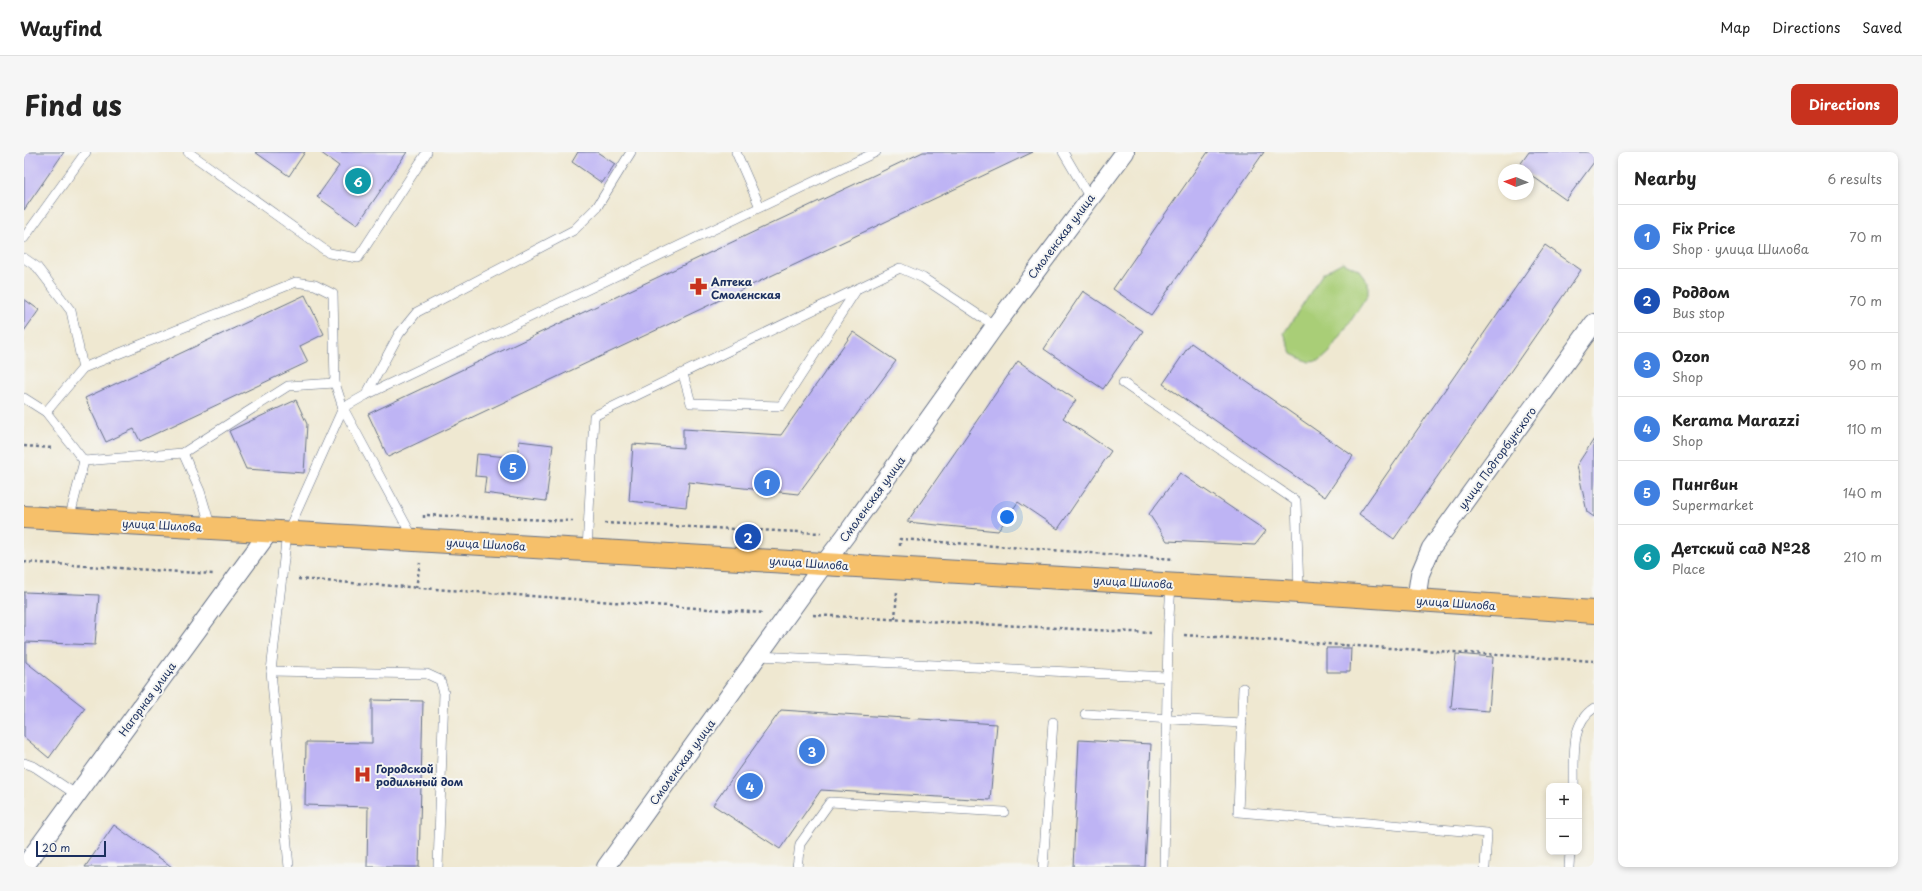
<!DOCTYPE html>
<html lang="en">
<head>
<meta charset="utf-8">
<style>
  body { margin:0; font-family:"Playpen Sans",sans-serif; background:#f6f6f6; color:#222 }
  .controls { position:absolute; right:12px; bottom:12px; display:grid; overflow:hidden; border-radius:8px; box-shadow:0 2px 6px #0003 }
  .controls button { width:36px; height:36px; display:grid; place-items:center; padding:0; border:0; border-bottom:1px solid #e0e0e0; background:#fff; color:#222; font:20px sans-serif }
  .compass { position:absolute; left:1474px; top:12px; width:36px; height:36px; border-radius:50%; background:#fff; box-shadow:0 2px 6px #0003; rotate:272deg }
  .scale { position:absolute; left:12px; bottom:10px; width:70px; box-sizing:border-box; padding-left:4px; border:2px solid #1b2f5e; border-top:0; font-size:11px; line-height:14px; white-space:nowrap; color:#1b2f5e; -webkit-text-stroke:3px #f6f6f2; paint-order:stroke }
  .you { position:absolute; left:983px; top:365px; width:14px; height:14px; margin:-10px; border:3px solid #fff; border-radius:50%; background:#1a73e8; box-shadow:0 0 0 6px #1a73e833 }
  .badge { display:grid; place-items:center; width:26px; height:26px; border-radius:50%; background:#c8321e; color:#fff; font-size:13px; font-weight:700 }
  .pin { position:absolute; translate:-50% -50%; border:2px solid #fff; box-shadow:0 1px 4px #0006 }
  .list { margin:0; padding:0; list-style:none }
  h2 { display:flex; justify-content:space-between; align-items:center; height:52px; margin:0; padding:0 16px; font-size:17px }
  h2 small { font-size:13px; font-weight:400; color:#767676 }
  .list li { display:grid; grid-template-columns:26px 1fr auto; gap:12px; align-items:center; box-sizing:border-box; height:64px; padding:0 16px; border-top:1px solid #e0e0e0 }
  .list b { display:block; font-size:15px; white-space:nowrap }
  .list p { margin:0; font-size:13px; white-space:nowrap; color:#767676 }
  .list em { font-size:13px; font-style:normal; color:#767676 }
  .map { position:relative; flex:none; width:1570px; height:715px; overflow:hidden; border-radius:8px }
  header { display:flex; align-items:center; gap:24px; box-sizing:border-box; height:56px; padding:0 20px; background:#fff; border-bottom:1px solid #e0e0e0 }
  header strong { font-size:19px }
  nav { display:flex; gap:22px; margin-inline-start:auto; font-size:14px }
  .intro { display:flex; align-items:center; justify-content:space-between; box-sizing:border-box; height:96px; padding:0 24px }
  h1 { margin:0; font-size:28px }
  .button { padding:10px 18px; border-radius:8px; background:#c8321e; color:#fff; font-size:14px; font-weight:700 }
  main { display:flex; gap:24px; padding:0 24px }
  aside { flex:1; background:#fff; border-radius:8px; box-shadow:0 2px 6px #0003 }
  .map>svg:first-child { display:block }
  .green { fill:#a9ce77; stroke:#627e6a }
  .building { fill:#beb4f4 }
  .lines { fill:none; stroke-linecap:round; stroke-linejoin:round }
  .lane-casing { stroke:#657086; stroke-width:10 }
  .street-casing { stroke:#657086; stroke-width:20 }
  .primary-casing { stroke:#657086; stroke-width:24 }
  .path { stroke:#657086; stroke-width:2.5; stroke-dasharray:3 3; stroke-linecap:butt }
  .lane { stroke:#fff; stroke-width:9 }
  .street { stroke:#fff; stroke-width:18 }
  .primary { stroke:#f6c06b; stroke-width:22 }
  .labels { text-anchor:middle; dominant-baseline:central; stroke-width:4; stroke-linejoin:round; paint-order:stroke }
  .street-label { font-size:11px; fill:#1b2f5e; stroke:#f6f6f2 }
  .poi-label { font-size:11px; font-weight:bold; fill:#1b2f5e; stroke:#f6f6f2; text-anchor:start }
</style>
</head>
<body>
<header>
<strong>Wayfind</strong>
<nav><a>Map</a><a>Directions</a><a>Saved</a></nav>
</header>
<div class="intro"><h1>Find us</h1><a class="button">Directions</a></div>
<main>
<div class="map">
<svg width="1570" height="715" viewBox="0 0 1570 715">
  <rect width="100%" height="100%" fill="#f6f6f2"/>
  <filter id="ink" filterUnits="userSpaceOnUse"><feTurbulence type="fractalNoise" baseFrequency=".025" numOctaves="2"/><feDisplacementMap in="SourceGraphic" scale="8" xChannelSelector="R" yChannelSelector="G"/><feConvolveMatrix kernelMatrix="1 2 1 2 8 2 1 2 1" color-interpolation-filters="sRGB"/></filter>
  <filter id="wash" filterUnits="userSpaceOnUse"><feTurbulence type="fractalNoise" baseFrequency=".012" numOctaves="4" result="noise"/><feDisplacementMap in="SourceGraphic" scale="16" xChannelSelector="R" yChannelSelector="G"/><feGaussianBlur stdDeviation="0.9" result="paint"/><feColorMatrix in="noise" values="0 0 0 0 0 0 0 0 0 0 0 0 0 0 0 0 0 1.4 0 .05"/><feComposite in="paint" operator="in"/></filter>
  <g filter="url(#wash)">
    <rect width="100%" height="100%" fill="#efe8d1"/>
    <polygon class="green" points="1319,110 1334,117 1344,130 1344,143 1306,200 1296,209 1285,210 1268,202 1260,181 1299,121"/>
    <g id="blocks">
      <g class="building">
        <polygon points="0,0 40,0 0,58"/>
        <polygon points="231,0 281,0 265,24"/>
        <polygon points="296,0 383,0 333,73 293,45 315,14"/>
        <polygon points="554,0 573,0 591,12 578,31 548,10"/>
        <polygon points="899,0 1009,0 364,305 344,262"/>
        <polygon points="1184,0 1240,0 1127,163 1089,137"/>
        <polygon points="1505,0 1570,0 1570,10 1542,48 1504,21 1504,18 1500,18 1495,14"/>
        <polygon points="1521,93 1557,118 1370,387 1335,362"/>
        <polygon points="1059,139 1119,179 1079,237 1020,197"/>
        <polygon points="281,143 300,182 276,194 284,210 116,289 110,277 82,290 61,246"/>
        <polygon points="0,147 15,158 0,179"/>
        <polygon points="829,180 872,209 774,342 665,330 662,355 605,349 609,292 659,296 659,277 757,283"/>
        <polygon points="1167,191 1329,304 1301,345 1139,232"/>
        <polygon points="994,209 1052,248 1039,266 1087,299 1034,377 994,350 974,379 883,370"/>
        <polygon points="272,248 283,272 280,321 222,317 205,279"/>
        <polygon points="1570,287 1570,365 1563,360 1553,313"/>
        <polygon points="495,289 529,293 522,349 460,341 462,325 451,324 453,302 493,306"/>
        <polygon points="1156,321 1242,379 1231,393 1143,389 1125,362"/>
        <polygon points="0,440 75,443 71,493 2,490 2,510 61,556 25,606 0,585"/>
        <polygon points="1302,496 1327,496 1326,520 1302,520"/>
        <polygon points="1432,502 1469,505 1465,559 1427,556"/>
        <polygon points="348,548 399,549 395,715 343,715 344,655 281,653 282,590 348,591"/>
        <polygon points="757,558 973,572 966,648 797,638 756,697 689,653"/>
        <polygon points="1055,588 1127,592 1121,715 1049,715"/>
        <polygon points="90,673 148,715 61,715"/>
      </g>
    </g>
  </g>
  <g filter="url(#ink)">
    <use href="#blocks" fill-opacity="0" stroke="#657086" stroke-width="1"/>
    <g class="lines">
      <defs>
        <g id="lane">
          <polyline points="164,0 305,101 334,106 403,0"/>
          <polyline points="712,0 736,55"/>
          <polyline points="1039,0 1066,46"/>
          <polyline points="0,86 62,0"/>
          <polyline points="0,106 13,115 47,159 59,216"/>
          <polyline points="659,222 667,251 757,254 833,137"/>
          <polyline points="1099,231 1272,349 1275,440"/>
          <polyline points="342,243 375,182 393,160 550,78 573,55 607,0"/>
          <polyline points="0,246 22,260"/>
          <polyline points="159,301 176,339 187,376"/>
          <polyline points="60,309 22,260 59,216 272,130 291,133 309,142 311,231 319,256 389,386"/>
          <polyline points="45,368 60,309 159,301 264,234 311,231"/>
          <polyline points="563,398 570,264 876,116 899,126 971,174"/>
          <polyline points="735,504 1143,525"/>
          <polyline points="247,519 403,522 416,528 420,541 414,715"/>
          <polyline points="1219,536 1214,660 1463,681 1461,715"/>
          <polyline points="1061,562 1218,571"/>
          <polyline points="0,611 11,615 53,643"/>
          <path d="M1550,634C1551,608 1545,572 1570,556"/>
          <polyline points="265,715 247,519 263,381 319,256 342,243 852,0"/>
          <polyline points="773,715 776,692 806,650 980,660"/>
          <polyline points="1019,715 1029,570"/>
          <polyline points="1140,715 1144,482 1147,432"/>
          <polyline points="1545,715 1546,700"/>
        </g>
        <g id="street">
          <polyline points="1392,448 1396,422 1407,396 1570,171"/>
          <polyline points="0,715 245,380"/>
          <polyline points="582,715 800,412 822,383 971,174 1101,0"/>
        </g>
        <polyline id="primary" points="0,365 1275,440 1570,460"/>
      </defs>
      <use href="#lane" class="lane-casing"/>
      <use href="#street" class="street-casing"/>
      <use href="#primary" class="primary-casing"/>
      <g class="path">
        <polyline points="0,294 29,296"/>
        <polyline points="400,366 400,363 549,369"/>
        <polyline points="580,371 797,381"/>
        <polyline points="876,394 876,387 1150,407"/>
        <polyline points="0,410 189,422"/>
        <polyline points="274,427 740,461"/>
        <polyline points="392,436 396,411"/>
        <polyline points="789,463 1127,481"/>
        <polyline points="871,467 873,439"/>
        <polyline points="1160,483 1570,509"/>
      </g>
      <use href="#lane" class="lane"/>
      <use href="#street" class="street"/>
      <use href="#primary" class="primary"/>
    </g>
  </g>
  <defs>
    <symbol id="pharmacy-bare" viewBox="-9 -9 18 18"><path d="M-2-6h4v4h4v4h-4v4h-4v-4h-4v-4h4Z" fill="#c8321e" stroke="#f6f6f2" stroke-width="2.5" paint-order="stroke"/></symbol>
    <symbol id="hospital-bare" viewBox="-9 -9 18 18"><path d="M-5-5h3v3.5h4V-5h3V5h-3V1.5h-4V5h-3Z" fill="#c8321e" stroke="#f6f6f2" stroke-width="2.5" paint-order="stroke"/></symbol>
  </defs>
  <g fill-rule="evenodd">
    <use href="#pharmacy-bare" x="662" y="122" width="25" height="25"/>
    <use href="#hospital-bare" x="326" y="610" width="25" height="25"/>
  </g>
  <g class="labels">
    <g class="street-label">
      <text transform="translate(1037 84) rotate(-53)">Смоленская улица</text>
      <text transform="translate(1473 306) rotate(-54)">улица Подгорбунского</text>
      <text transform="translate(848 347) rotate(-54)">Смоленская улица</text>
      <text transform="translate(138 373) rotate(3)">улица Шилова</text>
      <text transform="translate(462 392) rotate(3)">улица Шилова</text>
      <text transform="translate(785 411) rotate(4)">улица Шилова</text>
      <text transform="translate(1109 430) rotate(3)">улица Шилова</text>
      <text transform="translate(1432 451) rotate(4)">улица Шилова</text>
      <text transform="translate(123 547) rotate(-54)">Нагорная улица</text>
      <text transform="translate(658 610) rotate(-54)">Смоленская улица</text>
    </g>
    <g class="poi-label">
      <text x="687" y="129">Аптека<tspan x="687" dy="13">Смоленская</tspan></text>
      <text x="352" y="616">Городской<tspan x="352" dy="13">родильный дом</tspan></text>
    </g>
  </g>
</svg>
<div class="controls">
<button>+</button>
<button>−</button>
</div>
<svg class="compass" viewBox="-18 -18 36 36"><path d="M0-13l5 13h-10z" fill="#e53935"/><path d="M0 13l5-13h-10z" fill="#767676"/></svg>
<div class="scale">20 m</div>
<div class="you"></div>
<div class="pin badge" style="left:743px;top:331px;background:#3f7fe0">1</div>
<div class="pin badge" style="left:724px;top:385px;background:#1a4fb4">2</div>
<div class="pin badge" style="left:788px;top:599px;background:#3f7fe0">3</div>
<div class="pin badge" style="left:726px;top:634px;background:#3f7fe0">4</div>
<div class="pin badge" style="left:489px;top:315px;background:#3f7fe0">5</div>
<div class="pin badge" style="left:334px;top:29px;background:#0f9aa8">6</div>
</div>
<aside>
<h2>Nearby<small>6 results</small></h2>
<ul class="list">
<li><span class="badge" style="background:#3f7fe0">1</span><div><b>Fix Price</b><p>Shop · улица Шилова</p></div><em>70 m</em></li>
<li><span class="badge" style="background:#1a4fb4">2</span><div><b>Роддом</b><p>Bus stop</p></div><em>70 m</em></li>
<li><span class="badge" style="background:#3f7fe0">3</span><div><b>Ozon</b><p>Shop</p></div><em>90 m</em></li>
<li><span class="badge" style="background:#3f7fe0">4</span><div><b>Kerama Marazzi</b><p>Shop</p></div><em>110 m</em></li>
<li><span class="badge" style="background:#3f7fe0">5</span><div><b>Пингвин</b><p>Supermarket</p></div><em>140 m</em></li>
<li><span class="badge" style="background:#0f9aa8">6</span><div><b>Детский сад №28</b><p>Place</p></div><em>210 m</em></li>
</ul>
</aside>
</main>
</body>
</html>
